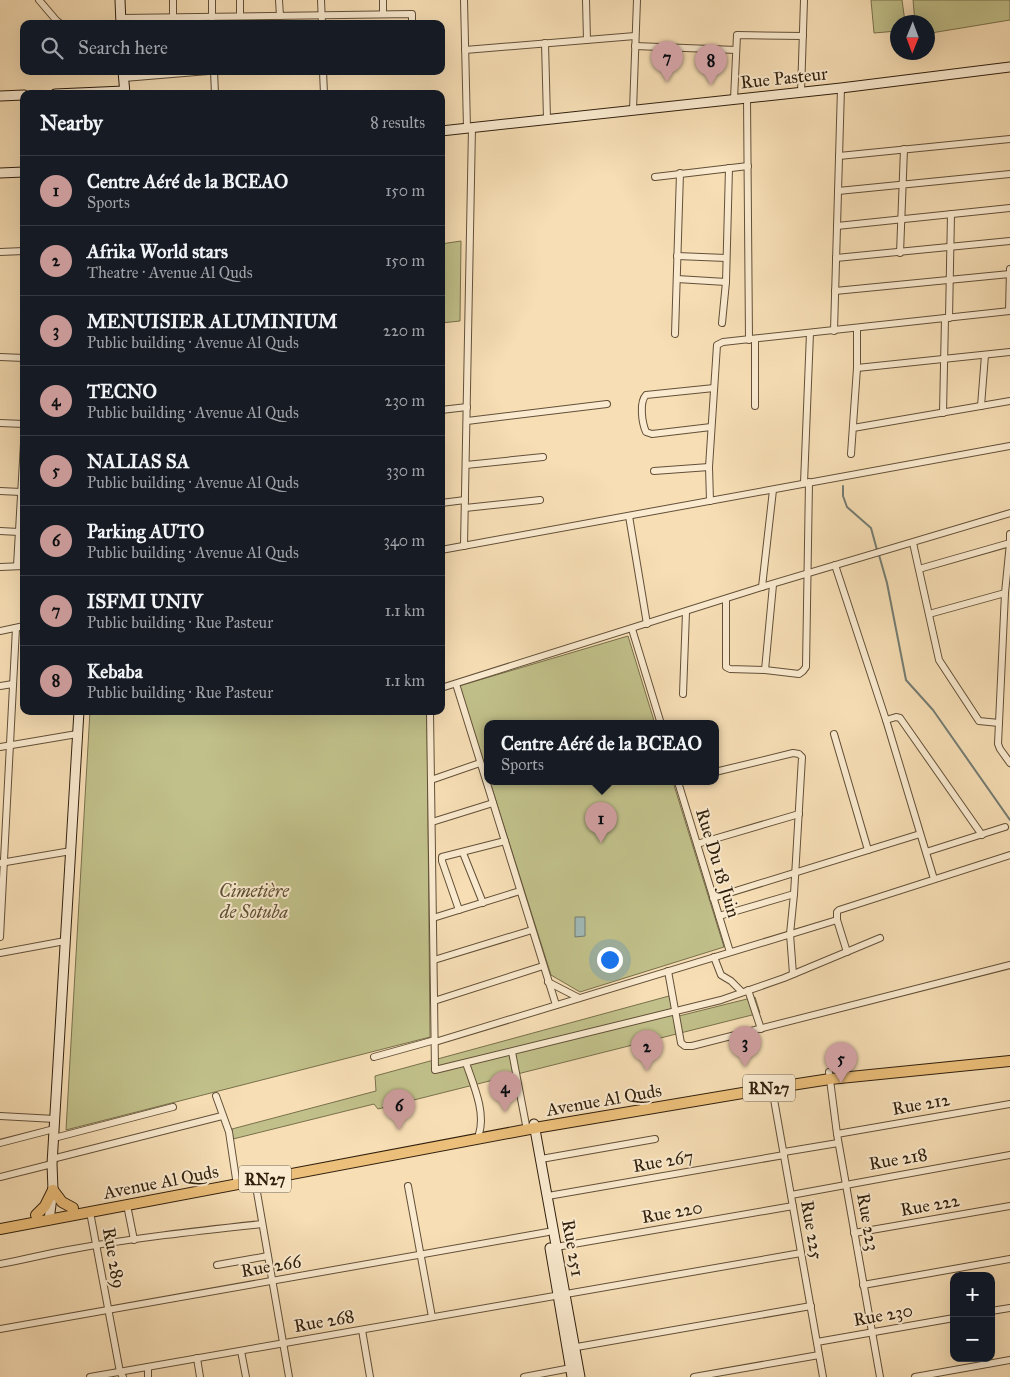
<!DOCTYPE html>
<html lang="en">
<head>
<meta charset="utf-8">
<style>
  body { margin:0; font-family:"IM FELL Great Primer",serif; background:#20242c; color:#f1f3f6 }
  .controls { position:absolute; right:15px; bottom:15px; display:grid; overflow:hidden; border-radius:10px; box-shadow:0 5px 20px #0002 }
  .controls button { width:45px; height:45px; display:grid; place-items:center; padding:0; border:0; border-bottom:1px solid #363941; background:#171b24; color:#f1f3f6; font:25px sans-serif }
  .compass { position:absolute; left:890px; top:15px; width:45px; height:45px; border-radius:50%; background:#171b24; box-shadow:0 5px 20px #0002; rotate:181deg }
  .you { position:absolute; left:609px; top:959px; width:18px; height:18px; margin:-12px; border:4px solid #fff; border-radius:50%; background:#1a73e8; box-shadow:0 0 0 8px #1a73e833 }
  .badge { display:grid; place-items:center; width:32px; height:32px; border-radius:50%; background:#c59692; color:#111; font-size:16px; font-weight:700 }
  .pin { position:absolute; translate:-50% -41px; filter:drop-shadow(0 1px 2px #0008) }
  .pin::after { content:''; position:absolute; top:26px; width:18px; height:15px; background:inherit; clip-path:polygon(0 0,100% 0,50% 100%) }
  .popup { position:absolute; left:484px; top:720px; width:235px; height:65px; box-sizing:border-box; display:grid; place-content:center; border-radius:10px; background:#171b24; filter:drop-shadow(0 1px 4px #0005); font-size:16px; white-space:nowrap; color:#9ea1a6 }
  .popup b { font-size:19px; color:#f1f3f6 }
  .popup::after { content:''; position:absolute; left:50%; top:100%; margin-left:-10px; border:10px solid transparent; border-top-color:#171b24 }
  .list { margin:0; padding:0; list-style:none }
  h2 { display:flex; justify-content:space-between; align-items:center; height:65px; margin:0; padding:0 20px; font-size:21px }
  h2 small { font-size:16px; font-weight:400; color:#9ea1a6 }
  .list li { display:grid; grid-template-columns:32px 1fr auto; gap:15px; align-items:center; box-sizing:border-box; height:70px; padding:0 20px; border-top:1px solid #363941 }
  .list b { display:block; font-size:19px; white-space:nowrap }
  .list p { margin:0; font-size:16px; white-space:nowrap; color:#9ea1a6 }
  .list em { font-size:16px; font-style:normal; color:#9ea1a6 }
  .icon { flex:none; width:28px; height:28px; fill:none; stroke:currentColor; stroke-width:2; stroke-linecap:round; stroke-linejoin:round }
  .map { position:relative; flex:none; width:1010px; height:1377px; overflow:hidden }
  .search { position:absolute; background:#171b24; box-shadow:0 5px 20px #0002; left:20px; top:20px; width:425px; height:55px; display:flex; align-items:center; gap:12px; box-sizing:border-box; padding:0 18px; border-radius:10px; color:#9ea1a6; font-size:19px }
  .panel { position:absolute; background:#171b24; box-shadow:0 5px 20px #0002; left:20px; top:90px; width:425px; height:625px; border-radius:10px }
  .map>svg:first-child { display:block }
  .green { fill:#c1c08a; stroke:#78704c }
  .water { fill:#a0bab7; stroke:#737c73 }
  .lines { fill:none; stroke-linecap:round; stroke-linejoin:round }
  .stream { stroke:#737c73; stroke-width:2 }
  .street-casing { stroke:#625038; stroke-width:8 }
  .secondary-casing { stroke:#30200e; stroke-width:11 }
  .primary-casing { stroke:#30200e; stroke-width:12 }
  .street { stroke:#faeacf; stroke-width:6 }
  .secondary { stroke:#faeacf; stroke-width:9 }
  .primary { stroke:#ecbf7a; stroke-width:10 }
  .labels { text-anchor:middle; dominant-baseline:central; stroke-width:4; stroke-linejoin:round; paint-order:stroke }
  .shield { fill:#faeacf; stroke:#6d5d48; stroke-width:1 }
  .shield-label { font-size:16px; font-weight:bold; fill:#30200e }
  .street-label { font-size:18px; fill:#30200e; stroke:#faeacf }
  .park-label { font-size:18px; font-style:italic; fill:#5c5033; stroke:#faeacf }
</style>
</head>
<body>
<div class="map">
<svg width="1010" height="1377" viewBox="0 0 1010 1377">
  <rect width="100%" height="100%" fill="#f7deb5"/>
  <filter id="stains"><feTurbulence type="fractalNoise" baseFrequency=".004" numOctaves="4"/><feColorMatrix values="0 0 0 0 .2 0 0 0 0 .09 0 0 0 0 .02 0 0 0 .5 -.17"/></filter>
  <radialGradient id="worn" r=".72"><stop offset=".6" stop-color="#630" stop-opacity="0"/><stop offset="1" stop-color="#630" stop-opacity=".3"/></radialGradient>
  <g class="green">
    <polygon points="871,0 902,0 905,22 898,22 897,31 874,33"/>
    <polygon points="913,0 1010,0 1010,20 931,33 931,28 928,28 928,22 915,22"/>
    <polygon points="461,241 460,321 441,323 441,244"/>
    <polygon points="628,636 655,724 487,724 487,774 459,686"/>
    <polygon points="90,711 427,711 430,1037 66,1130"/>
    <polygon points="490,782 673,782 724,947 580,992 551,975"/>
    <polygon points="669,996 675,1017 755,997 760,1013 378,1109 374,1104 233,1139 232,1129 376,1091 375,1076"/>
  </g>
  <polygon class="water" points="575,917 585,917 585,936 575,937"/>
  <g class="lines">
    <g class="stream">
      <polyline points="843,486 843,496 847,507 871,528 877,550"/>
      <polyline points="879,555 887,583 906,680 933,710 1010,820"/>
    </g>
    <defs>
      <g id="street">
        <polyline points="39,0 56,20 61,24"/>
        <polyline points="173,0 173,17"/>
        <polyline points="212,0 212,17"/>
        <polyline points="240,0 240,16"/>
        <polyline points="279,0 280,16"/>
        <polyline points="321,0 322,24"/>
        <polyline points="383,0 383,14"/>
        <polyline points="464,0 467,128"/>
        <polyline points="586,0 587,40"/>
        <polyline points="121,18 412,14 412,24"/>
        <polyline points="545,43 547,119"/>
        <polyline points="635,46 736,50"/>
        <polyline points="465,50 635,36"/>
        <polyline points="214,71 215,94"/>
        <polyline points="323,71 324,94"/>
        <polyline points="124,78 208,71"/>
        <polyline points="801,92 804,0"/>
        <polyline points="747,98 749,340"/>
        <polyline points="734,99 737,35 803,36"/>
        <polyline points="633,110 637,0"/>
        <polyline points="839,156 1010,139"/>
        <polyline points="655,177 748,166"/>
        <polyline points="838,191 1010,174"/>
        <polyline points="837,226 1010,208"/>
        <polyline points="0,252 24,251"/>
        <polyline points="900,253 904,149"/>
        <polyline points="677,256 726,258"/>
        <polyline points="836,258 1010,241"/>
        <polyline points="677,279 726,282"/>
        <polyline points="835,291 1010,274"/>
        <polyline points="1009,311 1010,269"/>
        <polyline points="949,318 951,214"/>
        <polyline points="722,323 726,282 729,168"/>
        <polyline points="834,331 841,88"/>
        <polyline points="675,334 680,173"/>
        <polyline points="0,357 24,358"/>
        <polyline points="857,368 1010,352"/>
        <polyline points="755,406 755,339"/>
        <polyline points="981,406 985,355"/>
        <polyline points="441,410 467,407"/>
        <polyline points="943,413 945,318"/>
        <polyline points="467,421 607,404"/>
        <polyline points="0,423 24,424"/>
        <path d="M711,427L652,434L646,432C642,423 639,402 646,395L714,388"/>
        <polyline points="853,428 1010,401"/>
        <polyline points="851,454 857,368 857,328"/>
        <polyline points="466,465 543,457"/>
        <polyline points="654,471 709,467"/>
        <polyline points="804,483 810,333"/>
        <polyline points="0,491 21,492"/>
        <polyline points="710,501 709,467 717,345 723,342 1010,311"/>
        <polyline points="441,503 465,500"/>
        <polyline points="465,508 540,500"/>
        <polyline points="629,516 647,624"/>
        <polyline points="0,531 19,532"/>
        <polyline points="913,543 939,660 979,721 999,723"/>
        <polyline points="464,546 472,127"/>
        <polyline points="441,550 1010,446"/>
        <polyline points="835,565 886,720 934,879"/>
        <polyline points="17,566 24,443"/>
        <polyline points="0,567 24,566"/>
        <polyline points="919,569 1010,543 1010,534"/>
        <polyline points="762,587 773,490"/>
        <polyline points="1005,593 998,744 1000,749 1010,763"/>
        <polyline points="726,599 726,667 730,669 765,670 799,674 803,671 806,667 809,482"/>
        <polyline points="929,614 1005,593 1010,543"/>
        <polyline points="632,629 661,724"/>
        <polyline points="0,631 24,626"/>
        <polyline points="765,670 773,585"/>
        <polyline points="456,684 556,1005"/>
        <polyline points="0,686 13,684"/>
        <polyline points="441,688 762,587 1010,513"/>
        <polyline points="683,694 686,612"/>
        <polyline points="430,711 435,1070 721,1000 784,978 880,938"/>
        <polyline points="886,720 896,717 900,718 982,835"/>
        <polyline points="834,734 868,850"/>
        <polyline points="0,747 77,734"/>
        <polyline points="715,772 793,753 799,754 802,757 794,894 790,934 793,974"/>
        <polyline points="431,780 480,763"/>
        <polyline points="678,782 730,952"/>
        <polyline points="432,822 493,803"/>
        <polyline points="697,844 799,814"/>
        <polyline points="926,852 1005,827"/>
        <polyline points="463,853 483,903"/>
        <polyline points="0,863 71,851"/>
        <polyline points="713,898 920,834"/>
        <polyline points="459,910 442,861 442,857 505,841"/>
        <polyline points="719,916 794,894"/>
        <polyline points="433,918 520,891"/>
        <polyline points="0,937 16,628"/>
        <polyline points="847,952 837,920 837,912 839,910 1010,855"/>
        <polyline points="0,953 65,941"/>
        <polyline points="714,957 721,975 731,981 742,992"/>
        <polyline points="434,960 532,930"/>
        <polyline points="668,971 681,1043 685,1046 692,1046 1010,965"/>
        <polyline points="548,982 579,998"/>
        <polyline points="748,990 761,1029"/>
        <polyline points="434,1001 543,966"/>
        <polyline points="435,1042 837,920"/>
        <polyline points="512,1052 526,1125"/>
        <polyline points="374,1057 435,1040"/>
        <path d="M466,1063C473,1084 486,1112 479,1134"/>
        <polyline points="829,1072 837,1134 880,1377"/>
        <polyline points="772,1088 823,1377"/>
        <polyline points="216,1096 229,1132 236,1179"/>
        <polyline points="0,1116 55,1119"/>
        <polyline points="837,1134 1010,1104"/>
        <polyline points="54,1138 173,1107"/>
        <polyline points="0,1143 54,1129"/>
        <polyline points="784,1152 838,1143"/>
        <polyline points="52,1159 222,1116"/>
        <polyline points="541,1159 655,1139"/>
        <polyline points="254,1175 289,1377"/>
        <polyline points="0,1177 52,1164"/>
        <polyline points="408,1186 432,1317"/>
        <polyline points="791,1195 1010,1155"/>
        <polyline points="548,1196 784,1155"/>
        <polyline points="127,1205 134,1240"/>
        <polyline points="90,1212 120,1372 123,1377"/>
        <polyline points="854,1233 1010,1206"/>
        <polyline points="556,1247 793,1206"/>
        <path d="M0,1264C23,1260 45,1254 68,1250C132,1238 197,1231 262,1224"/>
        <polyline points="217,1265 268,1256"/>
        <polyline points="863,1285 1010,1259"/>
        <polyline points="991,1311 1010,1308"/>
        <polyline points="0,1329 548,1232"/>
        <polyline points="362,1330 370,1377"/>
        <polyline points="817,1342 954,1318"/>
        <polyline points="571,1348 811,1306"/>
        <polyline points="241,1351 246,1377"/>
        <polyline points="197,1358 200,1377"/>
        <polyline points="148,1367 148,1377"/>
        <polyline points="90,1377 801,1253"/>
        <polyline points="524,1377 571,1368"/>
        <polyline points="694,1377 819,1355"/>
        <polyline points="915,1377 1010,1360"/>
      </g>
      <g id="secondary">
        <polyline points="120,0 121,24"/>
        <polyline points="123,71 125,94"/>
        <polyline points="55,94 124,91"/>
        <polyline points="0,96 24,95"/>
        <polyline points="441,131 841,88 1010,67"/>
        <polyline points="0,173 24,172"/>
        <polyline points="534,1124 580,1377"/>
        <polyline points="49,1220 53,1190 52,1164 79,711"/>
        <polyline points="550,1248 572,1377"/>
      </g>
      <g id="primary">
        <polyline points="53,1190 62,1202 73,1208"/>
        <polyline points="36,1215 45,1206 53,1190"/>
        <polyline points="0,1229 535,1128 772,1088 830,1079 1010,1061"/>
      </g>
    </defs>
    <use href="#street" class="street-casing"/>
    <use href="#secondary" class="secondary-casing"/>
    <use href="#primary" class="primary-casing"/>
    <use href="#street" class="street"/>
    <use href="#secondary" class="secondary"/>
    <use href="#primary" class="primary"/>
  </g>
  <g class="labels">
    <g class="shield">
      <rect x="743" y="1074.5" width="52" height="27" rx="4"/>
      <rect x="239" y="1165.5" width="52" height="27" rx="4"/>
    </g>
    <g class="shield-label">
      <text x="769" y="1088">RN27</text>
      <text x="265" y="1179">RN27</text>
    </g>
    <g class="street-label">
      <text transform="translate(784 78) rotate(-6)">Rue Pasteur</text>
      <text transform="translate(718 863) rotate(73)">Rue Du 18 Juin</text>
      <text transform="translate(604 1100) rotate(-10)">Avenue Al Quds</text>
      <text transform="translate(921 1104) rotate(-10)">Rue 212</text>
      <text transform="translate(898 1159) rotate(-10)">Rue 218</text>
      <text transform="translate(663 1161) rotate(-10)">Rue 267</text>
      <text transform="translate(161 1182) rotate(-11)">Avenue Al Quds</text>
      <text transform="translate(930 1205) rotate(-10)">Rue 222</text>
      <text transform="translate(672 1212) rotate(-10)">Rue 220</text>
      <text transform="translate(868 1222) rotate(80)">Rue 223</text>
      <text transform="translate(812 1230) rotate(80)">Rue 225</text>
      <text transform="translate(573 1248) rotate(80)">Rue 251</text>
      <text transform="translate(114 1258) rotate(80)">Rue 289</text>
      <text transform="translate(271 1266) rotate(-10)">Rue 266</text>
      <text transform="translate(883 1315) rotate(-10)">Rue 230</text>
      <text transform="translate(324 1321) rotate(-10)">Rue 268</text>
    </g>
    <g class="park-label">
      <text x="254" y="891">Cimetière<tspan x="254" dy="21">de Sotuba</tspan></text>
    </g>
  </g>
  <rect width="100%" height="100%" filter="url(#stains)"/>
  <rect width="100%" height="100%" fill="url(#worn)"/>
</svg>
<div class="controls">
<button>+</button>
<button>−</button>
</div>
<svg class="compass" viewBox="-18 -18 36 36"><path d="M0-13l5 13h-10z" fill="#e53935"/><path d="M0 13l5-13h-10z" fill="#9ea1a6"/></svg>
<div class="you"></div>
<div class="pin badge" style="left:601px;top:843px">1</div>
<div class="popup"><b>Centre Aéré de la BCEAO</b>Sports</div>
<div class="pin badge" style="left:647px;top:1071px">2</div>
<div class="pin badge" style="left:745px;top:1067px">3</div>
<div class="pin badge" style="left:505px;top:1112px">4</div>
<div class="pin badge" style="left:841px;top:1083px">5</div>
<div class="pin badge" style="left:399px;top:1130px">6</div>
<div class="pin badge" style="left:667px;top:82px">7</div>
<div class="pin badge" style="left:711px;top:85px">8</div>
<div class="search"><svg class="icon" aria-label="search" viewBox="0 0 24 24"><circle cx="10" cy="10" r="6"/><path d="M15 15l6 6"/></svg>Search here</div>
<section class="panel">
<h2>Nearby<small>8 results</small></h2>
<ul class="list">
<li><span class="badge">1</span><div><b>Centre Aéré de la BCEAO</b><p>Sports</p></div><em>150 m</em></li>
<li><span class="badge">2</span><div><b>Afrika World stars</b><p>Theatre · Avenue Al Quds</p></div><em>150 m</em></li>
<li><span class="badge">3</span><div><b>MENUISIER ALUMINIUM</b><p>Public building · Avenue Al Quds</p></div><em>220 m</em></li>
<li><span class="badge">4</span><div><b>TECNO</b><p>Public building · Avenue Al Quds</p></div><em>230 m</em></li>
<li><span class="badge">5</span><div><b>NALIAS SA</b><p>Public building · Avenue Al Quds</p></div><em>330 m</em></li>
<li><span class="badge">6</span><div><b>Parking AUTO</b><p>Public building · Avenue Al Quds</p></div><em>340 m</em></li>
<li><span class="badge">7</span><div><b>ISFMI UNIV</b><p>Public building · Rue Pasteur</p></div><em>1.1 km</em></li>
<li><span class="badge">8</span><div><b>Kebaba</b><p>Public building · Rue Pasteur</p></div><em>1.1 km</em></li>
</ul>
</section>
</div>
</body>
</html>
